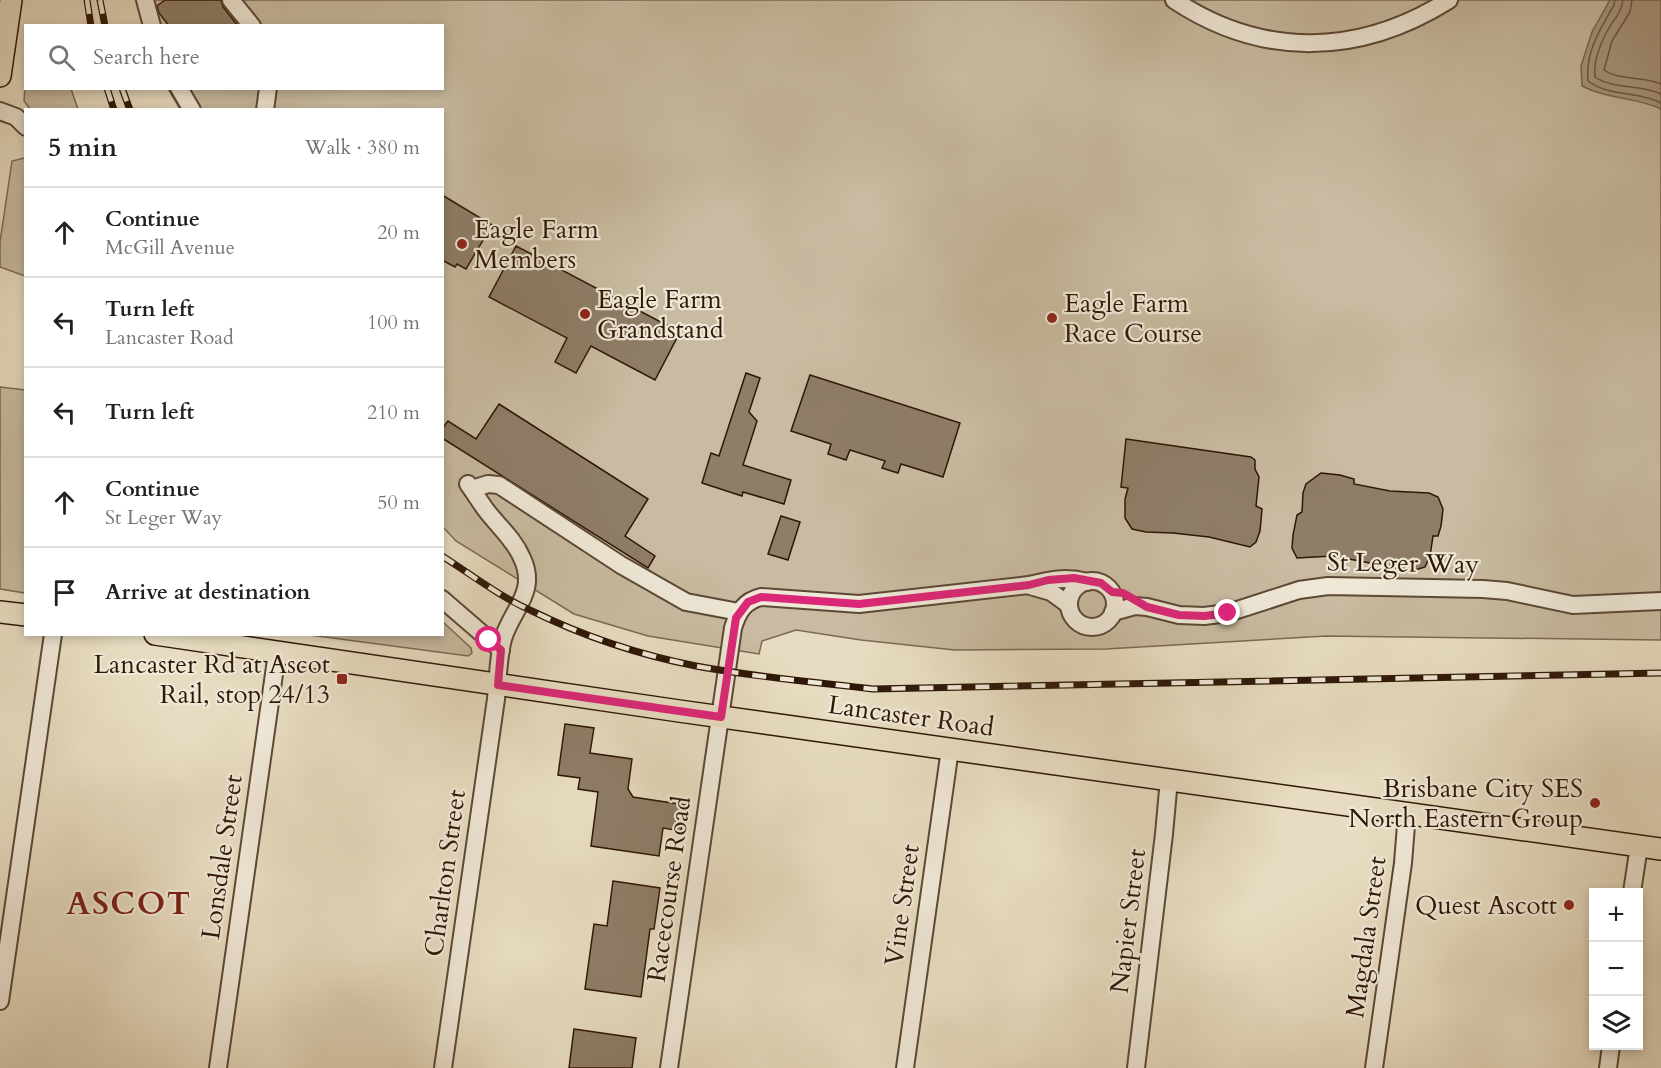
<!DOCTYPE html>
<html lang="en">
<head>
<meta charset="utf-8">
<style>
  body { margin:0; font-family:Cardo,serif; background:#f2f2f2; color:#202124 }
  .controls { position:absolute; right:18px; bottom:18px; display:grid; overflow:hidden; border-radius:0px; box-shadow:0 3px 9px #0003 }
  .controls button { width:54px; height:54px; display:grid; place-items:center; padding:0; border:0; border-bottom:2px solid #e0e0e0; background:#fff; color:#202124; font:30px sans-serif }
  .stop { position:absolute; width:18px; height:18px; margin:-14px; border:4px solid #db2777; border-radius:50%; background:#fff }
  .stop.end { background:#db2777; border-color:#fff; box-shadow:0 2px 6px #0008 }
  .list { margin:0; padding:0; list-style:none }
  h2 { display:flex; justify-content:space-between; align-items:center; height:78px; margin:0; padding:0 24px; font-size:26px }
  h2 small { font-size:20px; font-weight:400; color:#757577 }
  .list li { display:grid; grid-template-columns:39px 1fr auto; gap:18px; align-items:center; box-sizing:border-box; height:90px; padding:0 24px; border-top:2px solid #e0e0e0 }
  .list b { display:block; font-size:22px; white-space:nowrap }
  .list p { margin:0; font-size:20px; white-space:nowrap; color:#757577 }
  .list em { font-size:20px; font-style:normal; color:#757577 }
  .icon { flex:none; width:33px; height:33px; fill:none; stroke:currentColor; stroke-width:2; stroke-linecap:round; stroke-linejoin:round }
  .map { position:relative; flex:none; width:1661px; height:1068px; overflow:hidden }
  .search { position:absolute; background:#fff; box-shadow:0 3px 9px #0003; left:24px; top:24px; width:420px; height:66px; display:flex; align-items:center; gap:15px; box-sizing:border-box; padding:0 21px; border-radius:0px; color:#757577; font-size:22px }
  .panel { position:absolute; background:#fff; box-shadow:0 3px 9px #0003; left:24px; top:108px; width:420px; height:528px; border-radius:0px }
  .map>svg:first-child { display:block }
  .green { fill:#c8bba1; stroke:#7b6954; stroke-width:1.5 }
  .water { fill:#a89981; stroke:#776550; stroke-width:1.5 }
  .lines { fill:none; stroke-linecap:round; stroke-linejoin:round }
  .shore { stroke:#6b5844; stroke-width:1.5 }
  .building { fill:#8e7d67; stroke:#2e1706; stroke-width:1.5 }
  .minor-casing { stroke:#5c4835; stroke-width:20 }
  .major-casing { stroke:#2e1706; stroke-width:24 }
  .minor { stroke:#efe8d7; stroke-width:16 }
  .major { stroke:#e7dcc1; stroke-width:21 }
  .rail-casing { stroke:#2e1706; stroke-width:7 }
  .rail { stroke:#efe8d7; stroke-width:4.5; stroke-dasharray:14; stroke-linecap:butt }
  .route { stroke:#db2777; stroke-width:8 }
  .poi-dot { fill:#8f2418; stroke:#efe8d7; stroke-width:2 }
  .labels { text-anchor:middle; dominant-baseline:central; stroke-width:4.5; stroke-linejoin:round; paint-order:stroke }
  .poi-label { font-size:26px; fill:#2e1706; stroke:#efe8d7; text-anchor:start }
  .street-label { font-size:26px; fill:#2e1706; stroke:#efe8d7 }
  .district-label { font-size:32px; font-weight:bold; letter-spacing:1.5px; fill:#7a1f14; stroke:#efe8d7 }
</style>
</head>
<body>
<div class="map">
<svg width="1661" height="1068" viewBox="0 0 1661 1068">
  <rect width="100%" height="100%" fill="#e7dcc1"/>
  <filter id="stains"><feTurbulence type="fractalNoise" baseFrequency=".00333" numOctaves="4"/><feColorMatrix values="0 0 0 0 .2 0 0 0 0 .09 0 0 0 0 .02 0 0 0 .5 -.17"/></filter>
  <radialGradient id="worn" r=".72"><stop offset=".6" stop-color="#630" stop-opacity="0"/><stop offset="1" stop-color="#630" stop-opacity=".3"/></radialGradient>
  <g class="green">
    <polygon points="136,0 1661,0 1661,640 1326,636 1106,649 955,650 861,640 796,630 762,641 759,654 648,636 574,614 456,541 443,527 442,110 180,109 168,89 442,88 442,26 145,25"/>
    <polygon points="25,87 71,89 78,109 30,109 24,101"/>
    <polygon points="24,158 26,161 25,276 0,267 0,242 12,161"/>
    <polygon points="0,387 25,390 25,593 0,589"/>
    <polygon points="443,622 471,648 472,653 468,656 310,635 442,634"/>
  </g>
  <path class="water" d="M1610,0H1661V109C1636,97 1609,100 1582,86L1581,66L1592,32Z"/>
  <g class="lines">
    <g class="shore">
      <path d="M1615,0L1614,5C1600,29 1585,53 1588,81C1609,97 1638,91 1661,103"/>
      <path d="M1623,0C1622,10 1616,18 1610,26C1602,40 1593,60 1595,77C1614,90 1641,84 1661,94"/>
      <path d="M1632,0L1630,12L1612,41L1604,70C1620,81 1643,76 1661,84"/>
    </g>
  </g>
  <g class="building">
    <polygon points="165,0 221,0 223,7 238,26 169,26 159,13 157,6"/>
    <polygon points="442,195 492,225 466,269 457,264 455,267 442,260"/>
    <polygon points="516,246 680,332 655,380 591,346 576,373 555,362 567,338 489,297"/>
    <polygon points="746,373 760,378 749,412 757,421 743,465 791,480 784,504 743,492 742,496 702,483 711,453 719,456"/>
    <polygon points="810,375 960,423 943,477 901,464 898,473 882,468 885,461 850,450 846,460 828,454 831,444 791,431"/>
    <polygon points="499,404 648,499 625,536 655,556 648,568 442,438 442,429 448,421 476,439"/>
    <polygon points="1126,439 1251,457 1255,460 1255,469 1259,477 1256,506 1262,509 1260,531 1256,542 1250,547 1209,537 1173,533 1146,532 1132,529 1125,518 1125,499 1128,488 1121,487"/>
    <polygon points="1321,473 1340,475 1354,479 1354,484 1390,491 1429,493 1438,497 1443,509 1441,526 1438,536 1433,536 1430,556 1425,567 1415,570 1402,569 1333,556 1297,558 1292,548 1293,535 1297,515 1302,512 1303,493 1306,484"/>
    <polygon points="781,516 800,522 788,560 768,554"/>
    <polygon points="565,724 594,728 590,753 632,759 628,789 633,797 685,805 681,831 663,828 659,856 591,846 598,792 578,789 580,778 558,775"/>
    <polygon points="613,881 660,888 654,929 650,929 641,997 585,989 594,924 607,926"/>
    <polygon points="574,1029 636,1038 632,1068 569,1068"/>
  </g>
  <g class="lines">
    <defs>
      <g id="minor">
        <polyline points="145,0 152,26"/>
        <polyline points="231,0 252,26"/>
        <path d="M1174,0C1263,59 1360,56 1449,0"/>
        <polyline points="179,88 192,110"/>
        <polyline points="265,110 268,88"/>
        <polyline points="0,111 16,117 26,127"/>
        <polyline points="472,489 488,484 499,485 621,565 686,602 739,612"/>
        <circle cx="1092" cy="604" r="23"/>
        <polyline points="1030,586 1051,592 1069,605"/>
        <polyline points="442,599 501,650"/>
        <polyline points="1113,612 1135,606 1147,607 1179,615 1204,616 1228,613 1299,590 1328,586 1483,589 1507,591 1573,605 1661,601"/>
        <polyline points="1632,892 1639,846"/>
        <polyline points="0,1001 53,634"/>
        <polyline points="218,1068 277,653"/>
        <path d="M443,1068L496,699C498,679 498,658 503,639C512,609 538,592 522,558C514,539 498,526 486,510C480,502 474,492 468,484"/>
        <path d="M669,1068L733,628C738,612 744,601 761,597L859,604L1029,585C1049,580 1066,576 1087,582"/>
        <polyline points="905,1068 950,749"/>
        <polyline points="1136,1068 1164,834 1169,779"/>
        <polyline points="1374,1068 1403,863 1407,813"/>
        <polyline points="1608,1068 1611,1046"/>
      </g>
      <g id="major">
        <polyline points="0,76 11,0"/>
        <polyline points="0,612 26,615"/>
        <polyline points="155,634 679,711 1661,849"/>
      </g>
    </defs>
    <use href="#minor" class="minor-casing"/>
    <use href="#major" class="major-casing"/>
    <use href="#minor" class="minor"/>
    <use href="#major" class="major"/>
    <defs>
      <g id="rail">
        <polyline points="87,0 91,26"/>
        <polyline points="100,0 105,26"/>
        <polyline points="107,88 114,110"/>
        <polyline points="122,88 130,110"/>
        <path d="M442,556C472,575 500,597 532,611C583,636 640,655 696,666C755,677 814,682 873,689L1661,673"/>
      </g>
    </defs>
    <use href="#rail" class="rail-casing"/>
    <use href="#rail" class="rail"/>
  </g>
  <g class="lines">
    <polyline class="route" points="489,640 501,650 498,685 721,717 736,618 748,602 761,597 859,604 1029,585 1048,580 1074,578 1101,583 1112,592 1123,593 1147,607 1179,615 1204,616 1228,613"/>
  </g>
  <g class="poi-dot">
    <circle cx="462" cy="244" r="6"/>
    <circle cx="585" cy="314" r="6"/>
    <circle cx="1052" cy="318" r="6"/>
    <rect x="336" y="673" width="12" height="12" rx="3"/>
    <circle cx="1595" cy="803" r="6"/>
    <circle cx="1569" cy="905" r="6"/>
  </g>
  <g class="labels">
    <g class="poi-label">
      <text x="474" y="229">Eagle Farm<tspan x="474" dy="30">Members</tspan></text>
      <text x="597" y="299">Eagle Farm<tspan x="597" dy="30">Grandstand</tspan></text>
      <text x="1064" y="303">Eagle Farm<tspan x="1064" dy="30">Race Course</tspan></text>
      <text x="330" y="664" text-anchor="end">Lancaster Rd at Ascot<tspan x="330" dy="30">Rail, stop 24/13</tspan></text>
      <text x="1583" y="788" text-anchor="end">Brisbane City SES<tspan x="1583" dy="30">North Eastern Group</tspan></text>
      <text x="1557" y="905" text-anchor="end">Quest Ascott</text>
    </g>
    <g class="street-label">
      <text transform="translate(1403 563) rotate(1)">St Leger Way</text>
      <text transform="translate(911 716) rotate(8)">Lancaster Road</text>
      <text transform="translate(222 857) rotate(-82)">Lonsdale Street</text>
      <text transform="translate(445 873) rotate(-82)">Charlton Street</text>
      <text transform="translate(669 889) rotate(-82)">Racecourse Road</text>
      <text transform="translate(902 905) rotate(-82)">Vine Street</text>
      <text transform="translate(1128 921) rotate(-83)">Napier Street</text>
      <text transform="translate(1366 937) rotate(-82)">Magdala Street</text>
    </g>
    <g class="district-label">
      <text x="129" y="904">ASCOT</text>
    </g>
  </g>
  <rect width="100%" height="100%" filter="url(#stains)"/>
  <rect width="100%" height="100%" fill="url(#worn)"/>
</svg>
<div class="controls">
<button>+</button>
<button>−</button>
<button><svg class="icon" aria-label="layers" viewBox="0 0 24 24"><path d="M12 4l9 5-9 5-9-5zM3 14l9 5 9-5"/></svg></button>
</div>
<div class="stop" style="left:489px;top:640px"></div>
<div class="stop end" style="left:1228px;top:613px"></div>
<div class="search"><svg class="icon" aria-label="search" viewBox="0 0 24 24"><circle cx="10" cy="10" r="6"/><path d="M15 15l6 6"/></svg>Search here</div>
<section class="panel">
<h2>5 min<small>Walk · 380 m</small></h2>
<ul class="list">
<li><svg class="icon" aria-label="ahead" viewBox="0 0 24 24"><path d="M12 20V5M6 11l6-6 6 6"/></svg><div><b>Continue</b><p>McGill Avenue</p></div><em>20 m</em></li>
<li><svg class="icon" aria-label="left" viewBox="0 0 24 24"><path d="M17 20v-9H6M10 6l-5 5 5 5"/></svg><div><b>Turn left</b><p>Lancaster Road</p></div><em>100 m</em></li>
<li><svg class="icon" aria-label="left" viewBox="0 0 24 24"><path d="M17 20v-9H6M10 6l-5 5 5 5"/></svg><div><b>Turn left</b></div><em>210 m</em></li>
<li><svg class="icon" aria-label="ahead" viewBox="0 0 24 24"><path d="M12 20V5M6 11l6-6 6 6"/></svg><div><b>Continue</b><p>St Leger Way</p></div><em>50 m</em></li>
<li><svg class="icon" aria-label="arrive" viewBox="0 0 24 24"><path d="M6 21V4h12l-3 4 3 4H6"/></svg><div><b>Arrive at destination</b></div></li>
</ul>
</section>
</div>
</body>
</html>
